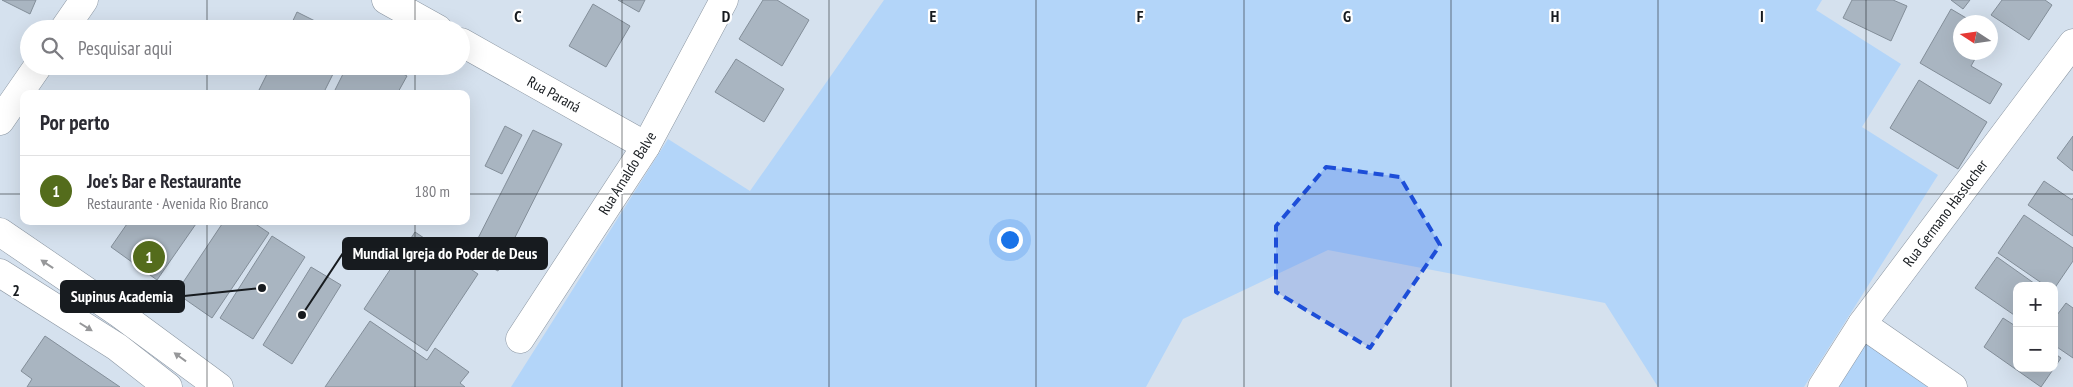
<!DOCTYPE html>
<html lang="pt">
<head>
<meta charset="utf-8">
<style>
  body { margin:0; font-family:"PT Sans Narrow",sans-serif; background:#f2f2f3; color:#2b2b33 }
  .controls { position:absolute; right:15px; bottom:15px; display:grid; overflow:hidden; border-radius:10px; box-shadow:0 5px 20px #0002 }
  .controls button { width:45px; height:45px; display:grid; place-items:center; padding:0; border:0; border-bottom:1px solid #e1e1e2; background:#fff; color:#2b2b33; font:25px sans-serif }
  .compass { position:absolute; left:1953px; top:15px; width:45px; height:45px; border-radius:50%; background:#fff; box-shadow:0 5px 20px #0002; rotate:282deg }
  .you { position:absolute; left:1009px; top:239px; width:18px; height:18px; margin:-12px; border:4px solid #fff; border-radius:50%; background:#1a73e8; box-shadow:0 0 0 8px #1a73e833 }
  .badge { display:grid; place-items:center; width:32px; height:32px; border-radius:50%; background:#546c1c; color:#fff; font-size:16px; font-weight:700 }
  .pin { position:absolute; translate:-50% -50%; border:2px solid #fff; box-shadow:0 1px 5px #0006 }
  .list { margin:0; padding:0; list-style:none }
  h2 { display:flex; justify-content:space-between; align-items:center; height:65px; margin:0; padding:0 20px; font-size:21px }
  h2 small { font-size:16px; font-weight:400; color:#7c7c81 }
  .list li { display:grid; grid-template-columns:32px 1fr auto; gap:15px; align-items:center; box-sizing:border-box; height:70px; padding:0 20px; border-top:1px solid #e1e1e2 }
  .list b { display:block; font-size:19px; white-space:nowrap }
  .list p { margin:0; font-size:16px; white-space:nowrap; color:#7c7c81 }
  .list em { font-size:16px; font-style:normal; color:#7c7c81 }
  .icon { flex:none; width:28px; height:28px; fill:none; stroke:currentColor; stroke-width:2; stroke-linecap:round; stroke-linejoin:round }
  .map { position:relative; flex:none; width:2073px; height:387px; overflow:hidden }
  .search { position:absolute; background:#fff; box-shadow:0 5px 20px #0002; left:20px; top:20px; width:450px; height:55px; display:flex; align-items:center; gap:12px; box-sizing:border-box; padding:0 18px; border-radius:28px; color:#7c7c81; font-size:19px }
  .panel { position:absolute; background:#fff; box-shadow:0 5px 20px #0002; left:20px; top:90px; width:450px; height:135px; border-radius:10px }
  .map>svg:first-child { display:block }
  .green { fill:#b3d5f9 }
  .building { fill:#a9b5c1; stroke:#838e99 }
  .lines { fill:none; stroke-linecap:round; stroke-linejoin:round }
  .minor-casing { stroke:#8b96a2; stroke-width:29 }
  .tertiary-casing { stroke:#8b96a2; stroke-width:29 }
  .secondary-casing { stroke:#8b96a2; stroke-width:29 }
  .minor { stroke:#fff; stroke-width:28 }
  .tertiary { stroke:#fff; stroke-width:28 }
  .secondary { stroke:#fff; stroke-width:28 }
  .oneway { fill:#97989a }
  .marked { fill:#1d4ed8; fill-opacity:0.2; stroke:#1d4ed8; stroke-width:4; stroke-dasharray:10 6; stroke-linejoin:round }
  .grid { fill:none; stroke:#171b1f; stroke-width:1; stroke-opacity:0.55 }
  .labels { text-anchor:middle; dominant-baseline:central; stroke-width:4.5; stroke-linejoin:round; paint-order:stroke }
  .street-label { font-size:15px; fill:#171b1f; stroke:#fff }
  .grid-label { font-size:16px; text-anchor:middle; font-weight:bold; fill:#171b1f; stroke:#fff; stroke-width:4.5; stroke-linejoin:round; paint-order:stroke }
  .leader { fill:none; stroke:#171b1f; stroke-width:2 }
  .callout-dot { fill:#171b1f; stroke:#fff; stroke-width:2 }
  .callout { fill:#171b1f; stroke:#171b1f; stroke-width:2 }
  .callout-label { font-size:16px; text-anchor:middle; font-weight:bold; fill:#fff }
</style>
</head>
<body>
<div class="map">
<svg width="2073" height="387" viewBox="0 0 2073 387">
  <rect width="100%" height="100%" fill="#d5e1ee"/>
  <g class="green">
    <polygon points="884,0 1822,0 1816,10 1901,64 1862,127 1938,175 1804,387 1658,387 1605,303 1328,250 1183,319 1146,387 511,387 668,139 750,191"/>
    <polygon points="1864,339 1932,387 1833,387"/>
  </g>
  <g class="building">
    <polygon points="2,0 36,0 30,14"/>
    <polygon points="618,0 645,0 639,12"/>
    <polygon points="763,0 777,0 809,20 782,66 739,39"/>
    <polygon points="1852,0 1893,0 1907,6 1891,41 1843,18"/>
    <polygon points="1951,0 1970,0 1963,9"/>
    <polygon points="2002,0 2045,0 2052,5 2029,40 1991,15"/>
    <polygon points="593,4 630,26 606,67 569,46"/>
    <polygon points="1951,9 1973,22 1960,22 1960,52 1979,52 1971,66 2002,84 1990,104 1920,63"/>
    <polygon points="297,12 331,29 289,29"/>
    <polygon points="736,59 784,89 764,122 715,92"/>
    <polygon points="271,66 337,66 323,94 267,94 259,90"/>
    <polygon points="347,66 398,66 396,70 407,76 397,94 333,94"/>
    <polygon points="1919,80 1987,122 1958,169 1890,128"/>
    <polygon points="505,126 522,135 502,174 485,166"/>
    <polygon points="533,130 562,144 498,271 469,256"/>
    <polygon points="2073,136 2073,171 2057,158"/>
    <polygon points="2044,181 2072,200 2073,198 2073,236 2028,205"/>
    <polygon points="2024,215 2073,248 2073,261 2054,289 2054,286 2046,286 1998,253"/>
    <polygon points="129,221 198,221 157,280 111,247"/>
    <polygon points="224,221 251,221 269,233 212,318 176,293"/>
    <polygon points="415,232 478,274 427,351 364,309"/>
    <polygon points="272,236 305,257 253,339 220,318"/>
    <polygon points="1997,257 2038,286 2017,286 2017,317 1975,288"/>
    <polygon points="311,267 341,285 292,364 263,345"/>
    <polygon points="2066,303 2073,308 2073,358 2054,345 2054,319"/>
    <polygon points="2003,318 2017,327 2017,368 2054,368 2054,353 2061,358 2041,387 1984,347"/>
    <polygon points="370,321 427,360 435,348 469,372 460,383 465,387 325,387"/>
    <polygon points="45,336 120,387 27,387 32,379 21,371"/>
  </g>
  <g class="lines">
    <defs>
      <g id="minor">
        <polyline points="386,0 438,29"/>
        <polyline points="461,42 646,146"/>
        <polyline points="1862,324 1953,387"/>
        <polyline points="520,339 646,146 724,0"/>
      </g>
      <g id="tertiary">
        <polyline points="64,29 84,0"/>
        <polyline points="0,121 38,66"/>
      </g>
      <g id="secondary">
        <polyline points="0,232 120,314 219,387"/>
        <polyline points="0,273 117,347 168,387"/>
        <polyline points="1822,387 1862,324 2073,43"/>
      </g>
    </defs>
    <use href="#minor" class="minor-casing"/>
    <use href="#tertiary" class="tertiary-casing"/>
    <use href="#secondary" class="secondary-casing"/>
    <use href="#minor" class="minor"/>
    <use href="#tertiary" class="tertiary"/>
    <use href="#secondary" class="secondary"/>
  </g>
  <defs><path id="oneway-solid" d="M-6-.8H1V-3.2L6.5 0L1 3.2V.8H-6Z" transform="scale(1.25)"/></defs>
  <g class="oneway">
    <use href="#oneway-solid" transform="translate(47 264) rotate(-146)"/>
    <use href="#oneway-solid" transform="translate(86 327) rotate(32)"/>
    <use href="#oneway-solid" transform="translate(180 357) rotate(-144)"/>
  </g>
  <path class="marked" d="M1326,167L1400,177L1440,245L1370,348L1276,292V226Z"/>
  <path class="grid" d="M207,0V29M415,0V29M622,0V387M829,0V387M1036,0V387M1244,0V387M1451,0V387M1658,0V387M1866,0V387M207,66V94M415,66V94M0,194H24M466,194H2073M207,221V387M415,221V387"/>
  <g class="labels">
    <g class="street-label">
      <text transform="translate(554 94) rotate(29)">Rua Paraná</text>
      <text transform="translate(627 173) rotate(-58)">Rua Arnaldo Balve</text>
      <text transform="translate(1945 213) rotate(-53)">Rua Germano Hasslocher</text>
    </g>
  </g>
  <g class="grid-label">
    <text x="518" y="22">C</text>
    <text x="726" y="22">D</text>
    <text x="933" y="22">E</text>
    <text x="1140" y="22">F</text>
    <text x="1347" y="22">G</text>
    <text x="1555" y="22">H</text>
    <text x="1762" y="22">I</text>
    <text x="16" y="296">2</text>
  </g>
  <path class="leader" d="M302 315L343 253M262 288L184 296"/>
  <g class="callout-dot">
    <circle cx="302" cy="315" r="5"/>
    <circle cx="262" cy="288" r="5"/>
  </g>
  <g class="callout">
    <rect x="343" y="238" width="204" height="31" rx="5"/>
    <rect x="61" y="281" width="123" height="31" rx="5"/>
  </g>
  <g class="callout-label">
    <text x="445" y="259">Mundial Igreja do Poder de Deus</text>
    <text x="122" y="302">Supinus Academia</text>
  </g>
</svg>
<div class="controls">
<button>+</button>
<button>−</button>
</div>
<svg class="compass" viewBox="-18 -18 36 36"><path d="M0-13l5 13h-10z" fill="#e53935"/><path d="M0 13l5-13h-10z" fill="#7c7c81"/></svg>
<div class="you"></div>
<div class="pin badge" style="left:149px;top:257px">1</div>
<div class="search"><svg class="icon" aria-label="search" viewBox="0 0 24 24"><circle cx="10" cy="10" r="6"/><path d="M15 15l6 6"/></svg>Pesquisar aqui</div>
<section class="panel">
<h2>Por perto<small></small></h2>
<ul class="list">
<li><span class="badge">1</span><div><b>Joe's Bar e Restaurante</b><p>Restaurante · Avenida Rio Branco</p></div><em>180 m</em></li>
</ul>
</section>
</div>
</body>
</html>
